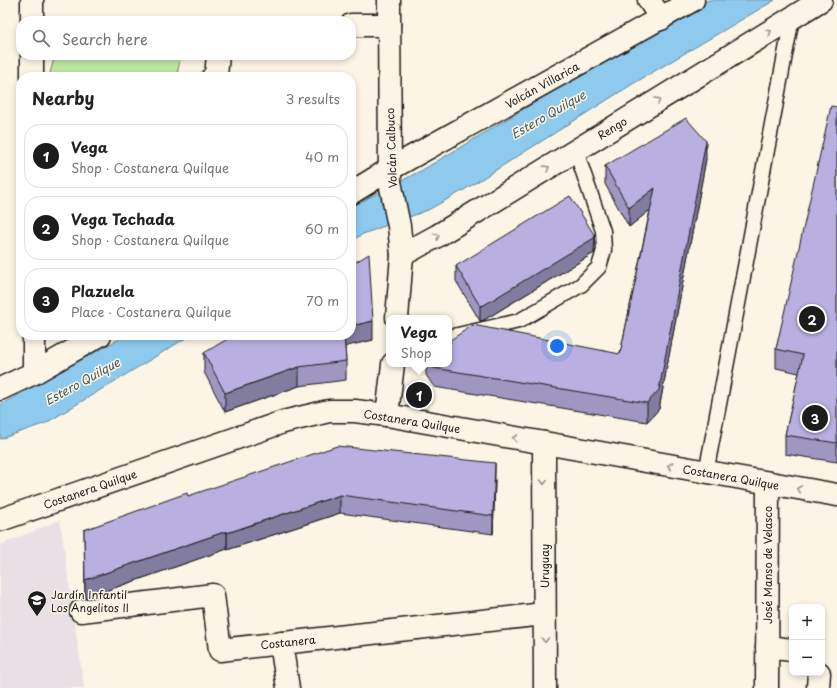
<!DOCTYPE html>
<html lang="en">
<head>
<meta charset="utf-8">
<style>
  body { margin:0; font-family:"Playpen Sans",sans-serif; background:#f2f2f2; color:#222 }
  .controls { position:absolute; right:12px; bottom:12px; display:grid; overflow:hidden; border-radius:8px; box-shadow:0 2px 6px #0003 }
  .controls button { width:36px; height:36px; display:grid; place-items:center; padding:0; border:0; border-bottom:1px solid #e0e0e0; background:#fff; color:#222; font:20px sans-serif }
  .you { position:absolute; left:557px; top:346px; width:14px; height:14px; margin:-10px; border:3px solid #fff; border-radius:50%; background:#1a73e8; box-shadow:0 0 0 6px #1a73e833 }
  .badge { display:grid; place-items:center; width:26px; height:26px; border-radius:50%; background:#1c1c1c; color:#fff; font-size:13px; font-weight:700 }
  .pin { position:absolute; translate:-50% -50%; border:2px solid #fff; box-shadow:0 1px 4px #0006 }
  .popup { position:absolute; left:386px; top:315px; width:66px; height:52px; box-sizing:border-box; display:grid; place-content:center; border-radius:8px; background:#fff; filter:drop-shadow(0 1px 3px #0005); font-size:13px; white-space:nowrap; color:#767676 }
  .popup b { font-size:15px; color:#222 }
  .popup::after { content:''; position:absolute; left:50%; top:100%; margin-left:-8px; border:8px solid transparent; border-top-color:#fff }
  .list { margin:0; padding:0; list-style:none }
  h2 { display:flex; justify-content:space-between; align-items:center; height:52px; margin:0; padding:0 16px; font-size:17px }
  h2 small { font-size:13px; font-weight:400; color:#767676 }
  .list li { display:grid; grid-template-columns:26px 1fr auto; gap:12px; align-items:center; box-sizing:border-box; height:64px; margin:0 8px 8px; padding:0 8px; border:1px solid #e0e0e0; border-radius:16px }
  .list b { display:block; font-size:15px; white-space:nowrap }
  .list p { margin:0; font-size:13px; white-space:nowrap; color:#767676 }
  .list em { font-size:13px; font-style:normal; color:#767676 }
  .icon { flex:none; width:22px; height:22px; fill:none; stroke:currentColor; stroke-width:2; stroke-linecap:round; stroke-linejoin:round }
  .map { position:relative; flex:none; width:837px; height:688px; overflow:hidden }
  .search { position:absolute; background:#fff; box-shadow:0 2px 6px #0003; left:16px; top:16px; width:340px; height:44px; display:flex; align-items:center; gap:10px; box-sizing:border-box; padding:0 14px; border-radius:16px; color:#767676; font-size:15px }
  .panel { position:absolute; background:#fff; box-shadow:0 2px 6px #0003; left:16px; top:72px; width:340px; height:268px; border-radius:16px }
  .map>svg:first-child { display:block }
  .built { fill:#e8e0e4 }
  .green { fill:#bfe7a3; stroke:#6e8260 }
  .water { fill:#8ecaee; stroke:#60849a }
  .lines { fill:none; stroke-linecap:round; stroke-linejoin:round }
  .lane-casing { stroke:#1c1c1c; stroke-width:17 }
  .street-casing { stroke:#1c1c1c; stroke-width:25 }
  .secondary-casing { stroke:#1c1c1c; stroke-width:25 }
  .lane { stroke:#fcf5e5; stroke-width:14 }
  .street { stroke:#fcf5e5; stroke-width:22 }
  .secondary { stroke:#fcf5e5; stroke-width:22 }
  .wall { fill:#9f97c2; stroke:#1c1c1c }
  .shaded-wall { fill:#827b9e; stroke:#1c1c1c }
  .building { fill:#b9b0e1; stroke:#1c1c1c }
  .oneway { stroke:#97938b }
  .labels { text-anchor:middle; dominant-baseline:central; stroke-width:3; stroke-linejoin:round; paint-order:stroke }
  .street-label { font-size:11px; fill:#1c1c1c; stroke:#fcf5e5 }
  .poi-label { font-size:11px; fill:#1c1c1c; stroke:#fcf5e5; text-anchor:start }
  .water-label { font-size:12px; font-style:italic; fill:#445966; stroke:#fcf5e5 }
</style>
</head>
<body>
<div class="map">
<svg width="837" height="688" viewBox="0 0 837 688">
  <rect width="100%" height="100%" fill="#fcf5e5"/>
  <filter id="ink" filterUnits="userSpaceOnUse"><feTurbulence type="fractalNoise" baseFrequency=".025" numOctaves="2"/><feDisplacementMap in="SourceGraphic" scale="8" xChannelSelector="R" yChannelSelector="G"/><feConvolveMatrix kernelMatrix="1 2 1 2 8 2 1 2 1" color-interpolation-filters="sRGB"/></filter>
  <g filter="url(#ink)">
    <polygon class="built" points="60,520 84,688 0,688 0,545"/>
    <polygon class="green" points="55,55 181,55 177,75 173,77 49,77"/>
    <g class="water">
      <polygon points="708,0 775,0 631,85 464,190 428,210 363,234 351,241 351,207 424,169 572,80"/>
      <polygon points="126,335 191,335 46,423 0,439 0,405"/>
    </g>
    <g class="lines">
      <defs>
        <g id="lane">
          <polyline points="449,337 519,321 581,285 599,267 604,250 603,231 576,151"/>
          <polyline points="706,473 792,18"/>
        </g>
        <g id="street">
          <polyline points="32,0 32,21"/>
          <polyline points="649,0 661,19"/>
          <polyline points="351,25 389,25"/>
          <polyline points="32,55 32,77"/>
          <polyline points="213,77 216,76 218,55"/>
          <polyline points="351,193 390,169 693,0"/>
          <polyline points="402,255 437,236 821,0"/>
          <polyline points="34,335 34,373"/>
          <polyline points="0,389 34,373 100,335"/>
          <polyline points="544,443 545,688"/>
          <polyline points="81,611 213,595 220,650 544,614"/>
          <polyline points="281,643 288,688"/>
          <polyline points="767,647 792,650"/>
          <polyline points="767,688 768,483"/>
          <polyline points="818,688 819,673"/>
        </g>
        <g id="secondary">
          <polyline points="389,0 390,182 399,226 402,255 397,318"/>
          <polyline points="387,415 393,364"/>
          <polyline points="0,520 283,422 329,411 355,411 387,415 837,495"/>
        </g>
      </defs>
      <use href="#lane" class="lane-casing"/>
      <use href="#street" class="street-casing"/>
      <use href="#secondary" class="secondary-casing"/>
      <use href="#lane" class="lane"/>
      <use href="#street" class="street"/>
      <use href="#secondary" class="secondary"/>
    </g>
    <g class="wall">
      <polygon points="837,107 837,462 785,454 785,435 799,373 776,368 776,349"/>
      <polygon points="706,159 659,409 647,422 434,387 426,375 426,364 449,364 620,354 650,210 629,227 605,184 605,166"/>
      <polygon points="595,251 594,253 484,320 480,321 456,281 456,266"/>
      <polygon points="373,340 345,346 346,361 346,380 299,386 225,412 204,372 204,353"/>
      <polygon points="495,481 493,534 340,513 227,550 227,549 85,598 84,530 188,496"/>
    </g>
    <g class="shaded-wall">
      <polygon points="706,141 706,159 659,409 647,422 647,403"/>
      <polygon points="655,188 655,206 629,227 629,208"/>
      <polygon points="595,236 594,253 484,320 480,321 480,306"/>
      <polygon points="373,321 373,340 343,347 343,335 351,335 351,326"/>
      <polygon points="299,367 299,386 225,412 225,393"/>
      <polygon points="495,463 495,481 493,534 493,516"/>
      <polygon points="340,495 340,513 227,550 227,533"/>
      <polygon points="227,531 227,549 85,598 85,580"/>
    </g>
    <g class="building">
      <polygon points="831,106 837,107 837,443 785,435 803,355 776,349"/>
      <polygon points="686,118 706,141 659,390 647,403 434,368 431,364 449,364 449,341 473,325 620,354 655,188 629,208 605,166"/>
      <polygon points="570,196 595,236 594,238 484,305 480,306 456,266"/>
      <polygon points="369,254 373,321 351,326 351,265"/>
      <polygon points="234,335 344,335 346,361 299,367 225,393 204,353"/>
      <polygon points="337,446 495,463 493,516 340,495 227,533 227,531 85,580 84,530 187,493 188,496"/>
    </g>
    <defs><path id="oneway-chevron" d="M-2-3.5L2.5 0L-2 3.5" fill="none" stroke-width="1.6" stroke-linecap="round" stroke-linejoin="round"/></defs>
    <g class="oneway">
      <use href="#oneway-chevron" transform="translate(769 32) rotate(-32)"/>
      <use href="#oneway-chevron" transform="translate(658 100) rotate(-32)"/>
      <use href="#oneway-chevron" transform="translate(547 168) rotate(-32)"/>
      <use href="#oneway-chevron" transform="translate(437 236) rotate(-30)"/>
      <use href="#oneway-chevron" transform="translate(515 438) rotate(-170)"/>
      <use href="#oneway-chevron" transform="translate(670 466) rotate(-170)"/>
      <use href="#oneway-chevron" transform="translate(544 482) rotate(90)"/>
      <use href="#oneway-chevron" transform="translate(799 489) rotate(-170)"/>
      <use href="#oneway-chevron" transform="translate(545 640) rotate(90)"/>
    </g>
  </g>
  <defs>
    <symbol id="school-pin" viewBox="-11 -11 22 30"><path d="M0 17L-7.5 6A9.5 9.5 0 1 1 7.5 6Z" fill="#1c1c1c" stroke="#fcf5e5"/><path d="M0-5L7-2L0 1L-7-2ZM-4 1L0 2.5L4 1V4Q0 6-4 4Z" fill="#fff"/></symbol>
  </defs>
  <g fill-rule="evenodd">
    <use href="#school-pin" x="26" y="589" width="22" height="30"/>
  </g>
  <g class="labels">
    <g class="street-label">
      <text transform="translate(542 85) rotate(-29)">Volcán Villarica</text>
      <text transform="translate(612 128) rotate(-32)">Rengo</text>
      <text transform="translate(391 148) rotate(-92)">Volcán Calbuco</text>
      <text transform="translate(412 421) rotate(9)">Costanera Quilque</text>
      <text transform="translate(731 477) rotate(10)">Costanera Quilque</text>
      <text transform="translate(90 489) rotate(-19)">Costanera Quilque</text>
      <text transform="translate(767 565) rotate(-90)">José Manso de Velasco</text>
      <text transform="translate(544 566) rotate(-90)">Uruguay</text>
      <text transform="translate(288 642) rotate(-6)">Costanera</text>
    </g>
    <g class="poi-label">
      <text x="51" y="594">Jardín Infantil<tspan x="51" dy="13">Los Angelitos II</tspan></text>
    </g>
    <g class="water-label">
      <text transform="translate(548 114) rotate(-30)">Estero Quilque</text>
      <text transform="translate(82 381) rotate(-29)">Estero Quilque</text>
    </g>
  </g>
</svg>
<div class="controls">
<button>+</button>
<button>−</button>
</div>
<div class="you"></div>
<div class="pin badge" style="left:419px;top:395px">1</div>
<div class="popup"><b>Vega</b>Shop</div>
<div class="pin badge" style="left:812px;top:319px">2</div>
<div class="pin badge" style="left:815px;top:418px">3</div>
<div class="search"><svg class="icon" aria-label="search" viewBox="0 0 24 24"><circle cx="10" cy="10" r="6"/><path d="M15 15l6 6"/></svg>Search here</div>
<section class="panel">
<h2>Nearby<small>3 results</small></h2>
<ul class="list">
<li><span class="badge">1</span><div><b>Vega</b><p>Shop · Costanera Quilque</p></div><em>40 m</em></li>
<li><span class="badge">2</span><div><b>Vega Techada</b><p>Shop · Costanera Quilque</p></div><em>60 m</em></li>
<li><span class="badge">3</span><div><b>Plazuela</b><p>Place · Costanera Quilque</p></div><em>70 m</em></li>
</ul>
</section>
</div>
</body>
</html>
